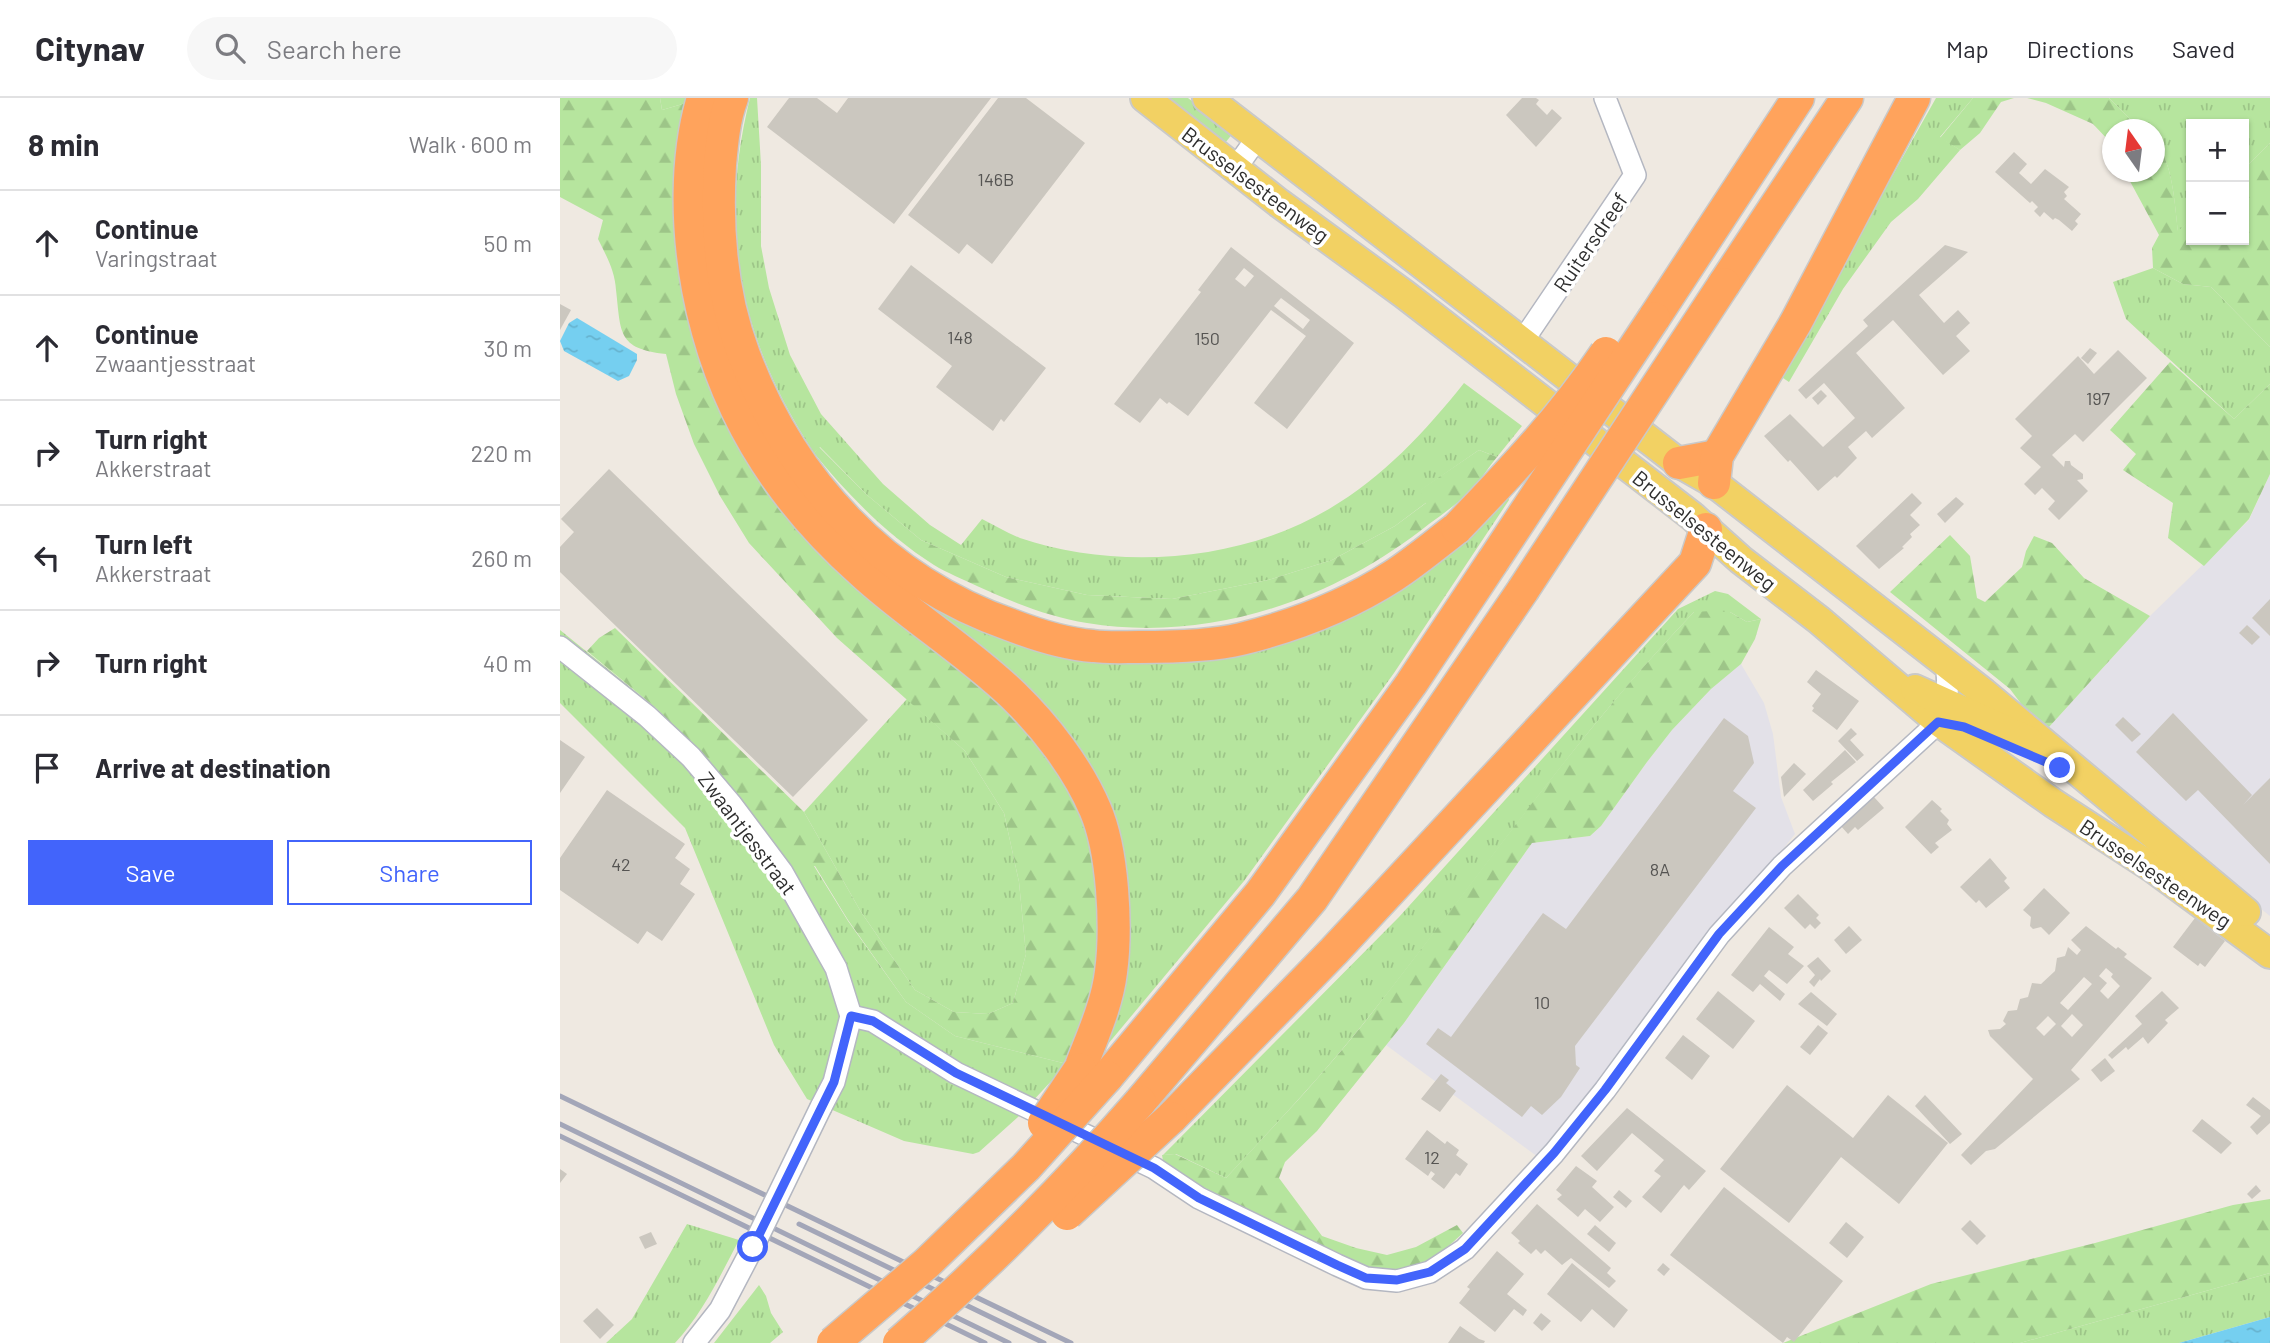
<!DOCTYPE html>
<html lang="en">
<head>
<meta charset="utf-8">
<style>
  body { margin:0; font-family:Barlow,sans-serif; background:#f7f7f7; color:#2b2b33 }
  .controls { position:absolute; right:21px; top:21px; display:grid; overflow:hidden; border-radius:0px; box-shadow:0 2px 5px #0004 }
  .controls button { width:63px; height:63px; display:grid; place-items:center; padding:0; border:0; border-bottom:2px solid #e1e1e2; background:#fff; color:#2b2b33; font:35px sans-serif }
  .compass { position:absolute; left:1542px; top:21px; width:63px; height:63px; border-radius:50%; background:#fff; box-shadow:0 2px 5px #0004; rotate:346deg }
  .stop { position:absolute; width:21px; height:21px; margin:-16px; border:5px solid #4264fb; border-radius:50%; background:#fff }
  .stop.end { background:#4264fb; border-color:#fff; box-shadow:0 2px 7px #0008 }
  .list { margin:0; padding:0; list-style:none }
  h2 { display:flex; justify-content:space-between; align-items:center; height:91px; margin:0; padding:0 28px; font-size:30px }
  h2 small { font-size:23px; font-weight:400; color:#7c7c81 }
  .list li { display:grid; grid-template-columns:46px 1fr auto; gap:21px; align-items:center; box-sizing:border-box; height:105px; padding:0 28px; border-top:2px solid #e1e1e2 }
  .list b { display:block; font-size:26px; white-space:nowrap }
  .list p { margin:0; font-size:23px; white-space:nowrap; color:#7c7c81 }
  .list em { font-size:23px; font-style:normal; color:#7c7c81 }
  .actions { display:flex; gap:14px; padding:21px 28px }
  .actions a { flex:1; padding:16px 0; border:2px solid #4264fb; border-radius:0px; text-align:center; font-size:24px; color:#4264fb }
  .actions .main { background:#4264fb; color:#fff }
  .icon { flex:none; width:38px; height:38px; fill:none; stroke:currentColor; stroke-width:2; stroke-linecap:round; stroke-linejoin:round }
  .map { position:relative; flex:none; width:1710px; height:1245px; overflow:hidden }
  header { display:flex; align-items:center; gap:42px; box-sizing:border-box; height:98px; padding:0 35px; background:#fff; border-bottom:2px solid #e1e1e2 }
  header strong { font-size:33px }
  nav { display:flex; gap:38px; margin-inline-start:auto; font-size:24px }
  .search { width:490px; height:63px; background:#f7f7f7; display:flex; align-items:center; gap:18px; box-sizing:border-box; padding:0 24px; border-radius:38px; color:#7c7c81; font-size:26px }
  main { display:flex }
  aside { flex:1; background:#fff }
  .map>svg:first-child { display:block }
  .industrial { fill:#e3e1e8 }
  .grass { fill:url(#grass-tufts) }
  .forest { fill:url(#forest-firs) }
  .water { fill:url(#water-ripples) }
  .building { fill:#cbc7bf; fill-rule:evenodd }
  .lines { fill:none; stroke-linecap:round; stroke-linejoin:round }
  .minor-casing { stroke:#b4b7c1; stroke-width:24 }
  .major-casing { stroke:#c9c9c9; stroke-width:32 }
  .highway-casing { stroke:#c9c9c9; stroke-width:35 }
  .minor { stroke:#fff; stroke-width:21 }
  .major { stroke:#f2d163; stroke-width:28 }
  .highway { stroke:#ffa35c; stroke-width:32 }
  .rail { stroke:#a3a6b8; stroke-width:5 }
  .minor-bridge-casing { stroke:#b4b7c1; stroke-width:24; stroke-linecap:butt }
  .highway-bridge-casing { stroke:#c9c9c9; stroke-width:35; stroke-linecap:butt }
  .minor-bridge { stroke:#fff; stroke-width:21 }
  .highway-bridge { stroke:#ffa35c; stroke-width:32 }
  .route { stroke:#4264fb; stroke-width:9 }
  .labels { text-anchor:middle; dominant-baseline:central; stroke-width:7; stroke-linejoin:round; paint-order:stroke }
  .number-label { font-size:18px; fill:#555452 }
  .street-label { font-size:21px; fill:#2e2e2e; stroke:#fff }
</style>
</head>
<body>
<header>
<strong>Citynav</strong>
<div class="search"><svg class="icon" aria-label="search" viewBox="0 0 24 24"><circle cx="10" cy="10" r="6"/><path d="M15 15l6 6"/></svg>Search here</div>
<nav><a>Map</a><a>Directions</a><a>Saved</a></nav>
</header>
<main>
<aside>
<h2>8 min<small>Walk · 600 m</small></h2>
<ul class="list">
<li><svg class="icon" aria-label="ahead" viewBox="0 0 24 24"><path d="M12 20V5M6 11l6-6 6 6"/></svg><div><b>Continue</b><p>Varingstraat</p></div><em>50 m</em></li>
<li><svg class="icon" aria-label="ahead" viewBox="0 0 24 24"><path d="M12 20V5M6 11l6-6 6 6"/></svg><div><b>Continue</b><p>Zwaantjesstraat</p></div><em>30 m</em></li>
<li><svg class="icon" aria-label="right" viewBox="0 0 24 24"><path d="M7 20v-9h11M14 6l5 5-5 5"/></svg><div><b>Turn right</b><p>Akkerstraat</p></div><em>220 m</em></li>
<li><svg class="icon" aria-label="left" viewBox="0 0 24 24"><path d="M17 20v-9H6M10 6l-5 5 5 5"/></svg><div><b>Turn left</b><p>Akkerstraat</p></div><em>260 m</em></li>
<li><svg class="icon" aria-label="right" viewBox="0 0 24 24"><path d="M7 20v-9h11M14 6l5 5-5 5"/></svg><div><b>Turn right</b></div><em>40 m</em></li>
<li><svg class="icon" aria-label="arrive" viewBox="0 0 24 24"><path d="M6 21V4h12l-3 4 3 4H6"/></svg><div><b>Arrive at destination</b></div></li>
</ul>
<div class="actions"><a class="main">Save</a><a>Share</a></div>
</aside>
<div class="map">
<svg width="1710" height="1245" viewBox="0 0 1710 1245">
  <defs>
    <pattern id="grass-tufts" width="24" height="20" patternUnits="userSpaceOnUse" patternTransform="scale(1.75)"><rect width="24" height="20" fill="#b6e59e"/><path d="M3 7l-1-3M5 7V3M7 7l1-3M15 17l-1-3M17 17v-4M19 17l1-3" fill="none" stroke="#9dc588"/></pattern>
    <pattern id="forest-firs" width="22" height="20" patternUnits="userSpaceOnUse" patternTransform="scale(1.75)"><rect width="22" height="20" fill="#b6e59e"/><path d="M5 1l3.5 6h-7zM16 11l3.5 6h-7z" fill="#9dc588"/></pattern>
    <pattern id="water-ripples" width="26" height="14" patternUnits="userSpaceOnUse" patternTransform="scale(1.75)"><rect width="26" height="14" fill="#75cff0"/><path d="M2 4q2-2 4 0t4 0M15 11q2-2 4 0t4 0" fill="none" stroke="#66b2ce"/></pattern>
  </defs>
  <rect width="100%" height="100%" fill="#efe9e1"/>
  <g class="industrial">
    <polygon points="1710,376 1710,818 1645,766 1489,629 1590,518 1689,422"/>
    <polygon points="1181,566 1204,605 1213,636 1221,699 1235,736 978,1059 826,947 844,925 972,745 1030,738 1041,728 1087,664 1112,632 1151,591"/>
  </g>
  <g class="grass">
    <polygon points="100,0 128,0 126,5 102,12"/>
    <path d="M190,0H197L201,67V148L209,190L230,257L261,316L323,386L370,427L401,447L422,421C434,427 447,435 460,440C558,473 679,464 769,411C823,379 865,334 904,285L962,328L937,359L919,352L861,392L867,404L835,428L772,462L708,482L612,501L527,497L446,479L361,442L307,397L260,349L254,355C180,242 157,132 190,0Z"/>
    <polygon points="599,0 628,0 673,35 662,49"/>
    <polygon points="1376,0 1413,0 1380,39 1400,52 1358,101 1331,124 1283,191 1229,284 1220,278"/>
    <path d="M1549,0H1710V45L1684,71V26H1631V122L1618,134C1615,110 1613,62 1595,45L1594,32L1580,31Z"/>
    <polygon points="1593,170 1623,186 1651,189 1710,249 1710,286 1674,321 1566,221 1553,184"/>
    <polygon points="946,393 949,402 834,575 684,783 543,952 567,792 312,464 417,526 681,552"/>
    <path d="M1155,493L1168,496L1201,521L1187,524L1170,514H1134C1012,641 913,789 803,926C760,980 712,1030 666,1080L616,1056L603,1057L839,819L1118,511Z"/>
    <polygon points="0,532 96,610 254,768 288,823 346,904 395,938 507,966 458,1019 419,1054 413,1056 344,1043 247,1001 214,947 125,730 0,605"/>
    <polygon points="347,601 405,653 444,715 459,784 466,856 453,905 428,916 394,914 355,892 301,814 244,714"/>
    <path d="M127,1126L179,1142C160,1178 143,1215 115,1245H46L72,1221Z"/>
    <polygon points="1710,1175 1710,1219 1619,1245 1460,1245"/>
    <polygon points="199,1187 206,1198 211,1215 223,1234 210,1245 154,1245"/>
  </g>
  <g class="forest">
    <path d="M0,0H100L102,12L126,5L115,76L117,153L140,266L165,324L192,372L230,422L442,607L476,644L494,668L522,717L529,741L537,794V872L528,909L507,966L395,938L346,904L288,822L255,768L228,770L139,653L96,610L27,553L39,540L55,530L244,714L301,814L355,892L394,914L428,916L453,905L466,856L459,784L444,715L405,653L277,540L189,445L160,398L134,346L116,296L106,256C57,251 61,234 56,192C55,173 46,157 38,141L43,122L0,99Z"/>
    <polygon points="1413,0 1454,0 1441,4 1420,35 1400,52 1380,40"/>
    <polygon points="1467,0 1549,0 1580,31 1552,32 1552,46 1533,26 1486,5"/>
    <path d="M1595,45C1613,62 1615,109 1618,133L1631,122V142H1684V71L1710,45V249L1651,189L1623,186L1593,170L1592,150L1599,137L1565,74H1594Z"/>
    <polygon points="1610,264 1674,321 1710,286 1710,376 1689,421 1644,468 1608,440 1613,405 1563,372 1576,356 1550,332"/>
    <path d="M259,349L307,397L361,442L446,479L527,497L612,501L708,482L772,462L835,428L866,405L860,392L919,352L937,359C928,370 920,383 910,393C898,405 883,416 869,426C774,502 649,545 527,525C489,519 452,504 417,488C403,481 387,475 374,467C328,438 287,396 254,355Z"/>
    <polygon points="1390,437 1410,458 1417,500 1425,504 1462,469 1466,453 1474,438 1492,445 1524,480 1590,518 1489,629 1462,607 1450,591 1330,494"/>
    <path d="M1151,513L1170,514L1187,524L1201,521L1195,541L1181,566L1151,591L1112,632L1087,664L1041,728L1030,738L972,745L844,925L757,1033L725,1064L719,1080L762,1138L796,1150L827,1157L856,1149L897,1127L903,1135C867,1168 856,1176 806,1172L604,1069L602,1057L615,1056L666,1080C713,1029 761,979 804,925C913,787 1012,641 1134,514Z"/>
    <polygon points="1710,1101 1710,1175 1460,1245 1223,1245 1371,1186 1535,1145 1673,1107"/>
  </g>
  <g class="water">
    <polygon points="17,220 77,256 77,262 69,278 58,283 4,253 0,243 9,225"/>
    <polygon points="1710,1219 1710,1245 1619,1245"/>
  </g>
  <g class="building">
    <polygon points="229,0 257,0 277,15 288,0 431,0 334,126 207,29"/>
    <polygon points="438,0 466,0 525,45 432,166 407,146 399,156 348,117"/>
    <polygon points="962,0 976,0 979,2 976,6 987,17 992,11 1002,20 976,49 946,17"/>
    <polygon points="1454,54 1467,66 1459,75 1471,86 1485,71 1509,89 1504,94 1507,98 1504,101 1521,116 1515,123 1518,126 1512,133 1499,122 1495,120 1493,122 1484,114 1480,119 1474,113 1478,109 1472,103 1470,105 1435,74"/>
    <polygon points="1385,147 1408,154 1359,197 1384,225 1398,212 1410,225 1396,238 1410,253 1383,277 1333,222 1296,255 1345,310 1312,340 1306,333 1288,349 1297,360 1277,380 1275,378 1258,393 1230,362 1228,364 1204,338 1230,316 1263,349 1295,320 1264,285 1246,301 1238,292 1308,228 1303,222"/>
    <path d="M671,149L794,245L727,331L694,305L746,238L711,212L628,318L609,304L607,306L600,300L580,325L554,306L641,194L638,192ZM684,170L694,178L685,189L675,181ZM721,200L750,222L743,231L714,208Z"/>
    <polygon points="351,167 486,270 444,324 441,321 433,333 376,289 392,268 318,211"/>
    <polygon points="0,206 11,212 0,232"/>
    <polygon points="1530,250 1537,255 1528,266 1521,260"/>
    <polygon points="1558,252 1587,280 1523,344 1515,336 1492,357 1504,369 1505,363 1510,363 1511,367 1523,376 1523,381 1517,382 1528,393 1499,422 1488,411 1495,403 1482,390 1475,397 1464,386 1481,369 1460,350 1472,338 1455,321 1518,258 1534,276"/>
    <polygon points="1261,292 1267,298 1258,307 1252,300"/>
    <polygon points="49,371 308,622 233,699 0,474 0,449 14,434 1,421"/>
    <polygon points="1352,395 1362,405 1350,417 1360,427 1350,436 1352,439 1342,449 1344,450 1319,471 1296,448"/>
    <polygon points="1396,399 1404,406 1385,425 1377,416"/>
    <polygon points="1710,501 1710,538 1692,520"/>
    <polygon points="1687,527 1700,539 1692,547 1679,535"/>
    <polygon points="1256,572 1299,603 1277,632 1252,613 1254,610 1252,608 1261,596 1247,584"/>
    <polygon points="1613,615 1692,697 1683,707 1710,680 1710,766 1638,692 1626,703 1576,654"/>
    <polygon points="1563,619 1581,636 1572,644 1555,627"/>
    <polygon points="1164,620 1188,638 1194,665 1173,693 1196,710 1015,948 1016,967 1020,970 1001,999 982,1017 971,1008 962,1019 866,946 878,930 891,939 983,815 1006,831"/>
    <polygon points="1291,630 1297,636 1290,642 1304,657 1297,663 1278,643"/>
    <polygon points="0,642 25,659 0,695"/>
    <polygon points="1285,652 1296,664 1271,684 1273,686 1253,703 1243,692"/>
    <polygon points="1234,665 1246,676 1224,699 1221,679"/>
    <polygon points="47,692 125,746 115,760 130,771 120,786 135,796 102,843 87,833 78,846 0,792 0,760"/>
    <polygon points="1314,699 1324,710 1298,732 1295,729 1288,736 1280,727"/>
    <polygon points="1372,702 1382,711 1380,713 1389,722 1387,726 1392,732 1375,745 1379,749 1371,756 1345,729"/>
    <polygon points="1430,760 1447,780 1444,783 1450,790 1426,810 1419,802 1416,805 1400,789"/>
    <polygon points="1484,790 1510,815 1489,837 1481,829 1473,831 1470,828 1471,819 1463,812"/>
    <polygon points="1238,796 1259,817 1256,820 1261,825 1255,831 1250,826 1245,831 1224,810"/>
    <polygon points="1635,820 1665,843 1645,869 1640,865 1638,868 1613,849"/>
    <polygon points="1289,828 1302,842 1286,856 1274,842"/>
    <path d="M1526,828L1556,851L1558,849L1567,856L1564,859L1592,880L1511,972L1520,981L1435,1051L1426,1053L1411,1067L1401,1057L1473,981L1430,938L1428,932L1440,931L1446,926L1443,923L1448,913L1457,912L1460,901L1468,899L1472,885L1481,886L1495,873L1497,860L1505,858L1508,849L1517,857L1521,852L1511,842ZM1546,870L1553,876L1551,879L1560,888L1548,901L1540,893L1547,885L1539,878ZM1524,879L1532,886L1508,912L1500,905ZM1512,916L1523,927L1512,939L1501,928ZM1488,918L1496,926L1484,938L1476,930Z"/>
    <polygon points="1209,829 1234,849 1228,856 1244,868 1227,886 1209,872 1204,878 1225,896 1220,903 1200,886 1193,894 1171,877"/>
    <polygon points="1258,859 1271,873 1261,883 1260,881 1254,889 1249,884 1255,877 1247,868"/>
    <polygon points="1158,893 1195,923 1173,951 1136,921"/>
    <polygon points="1602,893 1619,910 1605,922 1608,925 1588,946 1583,939 1568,952 1566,949 1552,961 1548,957 1582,926 1575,918"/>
    <polygon points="1251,894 1277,916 1267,928 1238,906"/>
    <polygon points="1258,927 1268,935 1250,957 1240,949"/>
    <polygon points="1123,937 1150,958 1132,982 1105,960"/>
    <polygon points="1545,960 1555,973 1541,984 1531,972"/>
    <polygon points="881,976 889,982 886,985 896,993 880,1014 861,1001"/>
    <polygon points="1227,987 1293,1040 1328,997 1388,1045 1339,1106 1281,1059 1229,1125 1160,1071"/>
    <polygon points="1365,997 1402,1036 1390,1046 1355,1008"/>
    <polygon points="1693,999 1710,1012 1710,1025 1697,1037 1690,1029 1701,1018 1686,1007"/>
    <polygon points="1067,1010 1146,1073 1129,1092 1124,1087 1101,1115 1082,1099 1101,1078 1094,1073 1104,1062 1072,1035 1037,1073 1021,1058"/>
    <polygon points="1642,1021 1672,1045 1661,1056 1632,1033"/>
    <polygon points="867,1032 885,1046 887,1043 899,1052 896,1057 908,1066 900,1078 896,1075 884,1091 871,1081 875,1076 871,1073 868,1078 845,1061"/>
    <polygon points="1016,1068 1037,1083 1032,1089 1054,1109 1040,1124 1025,1111 1018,1119 997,1101 1002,1097 996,1092"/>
    <polygon points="0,1071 7,1076 0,1085"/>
    <polygon points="1696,1087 1701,1093 1692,1101 1687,1096"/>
    <polygon points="1164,1089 1283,1183 1234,1244 1227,1239 1223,1245 1110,1157"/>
    <polygon points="1059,1092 1072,1103 1066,1110 1053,1099"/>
    <polygon points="977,1106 1051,1170 1047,1175 1056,1183 1049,1190 1011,1160 1002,1167 985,1152 981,1156 976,1151 971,1156 958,1145 960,1143 951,1135"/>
    <polygon points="1410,1122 1426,1138 1417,1147 1401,1131"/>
    <polygon points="1286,1124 1304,1139 1287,1160 1269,1145"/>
    <polygon points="1035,1127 1056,1145 1049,1154 1027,1136"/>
    <polygon points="91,1134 97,1146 85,1151 79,1139"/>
    <polygon points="937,1153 964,1176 947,1196 967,1212 963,1218 954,1211 935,1234 899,1205 910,1191 907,1189"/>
    <polygon points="1012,1165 1068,1212 1054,1230 1032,1211 1021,1224 987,1196"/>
    <polygon points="1103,1165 1110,1171 1104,1178 1097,1172"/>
    <polygon points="37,1210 54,1227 40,1241 23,1223"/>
    <polygon points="981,1215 991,1223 982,1233 973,1225"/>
    <polygon points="900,1228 919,1241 925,1243 924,1245 888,1245"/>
  </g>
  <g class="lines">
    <defs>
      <g id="minor">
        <polyline points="675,71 698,39"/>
        <polyline points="962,244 1075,77 1045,0"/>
        <polyline points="0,549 87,618 131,659 171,706 222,774 276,870 291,918 274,984 261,1009"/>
        <path d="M291,918L313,923L396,975L594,1070L639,1100L777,1167L806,1180L837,1183L870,1174L905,1151L994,1055L1045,992L1159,837L1222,768L1379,624C1389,606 1389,586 1386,565"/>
        <polyline points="134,1245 160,1212 193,1149"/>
      </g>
      <g id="major">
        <polyline points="585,0 719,105 844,196 1132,418 1181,462 1259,522 1379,624 1493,705 1593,770 1710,856"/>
        <polyline points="647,0 1119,365 1154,385 1424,595 1686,814"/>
        <polyline points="1355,591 1468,642"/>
      </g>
      <g id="highway">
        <path d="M143,0C125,60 127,130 138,191C160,307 215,397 303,475C350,518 406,552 453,597C485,628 517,669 535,711C553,752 557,829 551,874C547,907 532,939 520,971"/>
        <path d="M172,0C164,21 162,45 160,67C156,132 161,196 184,257C231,382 323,483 451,527C477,537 506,546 533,548C548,550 564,549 579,549C609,549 652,548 681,541C733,528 788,507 833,478C855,464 876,446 897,430"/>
        <polyline points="1164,186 1287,0"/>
        <polyline points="1094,220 1238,0"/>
        <polyline points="1119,365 1157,358"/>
        <polyline points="1154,385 1157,358 1236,224 1354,0"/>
        <polyline points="547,979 700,796 851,586 933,463"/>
        <polyline points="580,1004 752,801 963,492"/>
        <polyline points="611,1020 774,853 1135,465 1146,431"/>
      </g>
    </defs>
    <use href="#minor" class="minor-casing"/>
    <use href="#major" class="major-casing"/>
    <use href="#highway" class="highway-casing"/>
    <use href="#minor" class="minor"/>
    <use href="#major" class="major"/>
    <use href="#highway" class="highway"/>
    <g class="rail">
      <polyline points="0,998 511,1245"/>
      <polyline points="0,1026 449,1245"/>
      <polyline points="0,1038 425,1245"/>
      <polyline points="239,1126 484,1245"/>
    </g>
    <defs>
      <polyline id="minor-bridge" points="193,1149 261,1009"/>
      <g id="highway-bridge">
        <path d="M897,430C950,375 1003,319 1046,255"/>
        <polyline points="933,463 1094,220"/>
        <polyline points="963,492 1164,186"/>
        <polyline points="484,1025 520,971"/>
        <polyline points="507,1116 611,1020"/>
        <polyline points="273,1245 367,1165 466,1069 547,979"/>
        <path d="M339,1245C425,1170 505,1090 580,1004"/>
      </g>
    </defs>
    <use href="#minor-bridge" class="minor-bridge-casing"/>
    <use href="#highway-bridge" class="highway-bridge-casing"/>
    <use href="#minor-bridge" class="minor-bridge"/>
    <use href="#highway-bridge" class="highway-bridge"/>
  </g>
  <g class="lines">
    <polyline class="route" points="193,1149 274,984 291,918 313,923 396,975 594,1070 639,1100 777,1167 806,1180 837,1182 870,1174 905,1151 994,1055 1045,992 1159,836 1222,768 1378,624 1404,629 1500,670"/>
  </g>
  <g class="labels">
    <g class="number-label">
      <text x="436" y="81">146B</text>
      <text x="400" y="239">148</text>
      <text x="647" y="240">150</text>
      <text x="1538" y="300">197</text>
      <text x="61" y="766">42</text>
      <text x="1100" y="771">8A</text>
      <text x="982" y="904">10</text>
      <text x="872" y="1059">12</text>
    </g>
    <g class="street-label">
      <text transform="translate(696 86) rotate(37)">Brusselsesteenweg</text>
      <text transform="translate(1030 144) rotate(-56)">Ruitersdreef</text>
      <text transform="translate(1145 432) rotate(39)">Brusselsesteenweg</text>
      <text transform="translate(188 735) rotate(53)">Zwaantjesstraat</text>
      <text transform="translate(1596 775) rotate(34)">Brusselsesteenweg</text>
    </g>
  </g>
</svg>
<div class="controls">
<button>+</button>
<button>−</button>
</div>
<svg class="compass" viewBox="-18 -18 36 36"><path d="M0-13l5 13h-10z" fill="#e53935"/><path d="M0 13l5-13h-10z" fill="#7c7c81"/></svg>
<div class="stop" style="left:193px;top:1149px"></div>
<div class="stop end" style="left:1500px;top:670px"></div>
</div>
</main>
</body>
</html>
